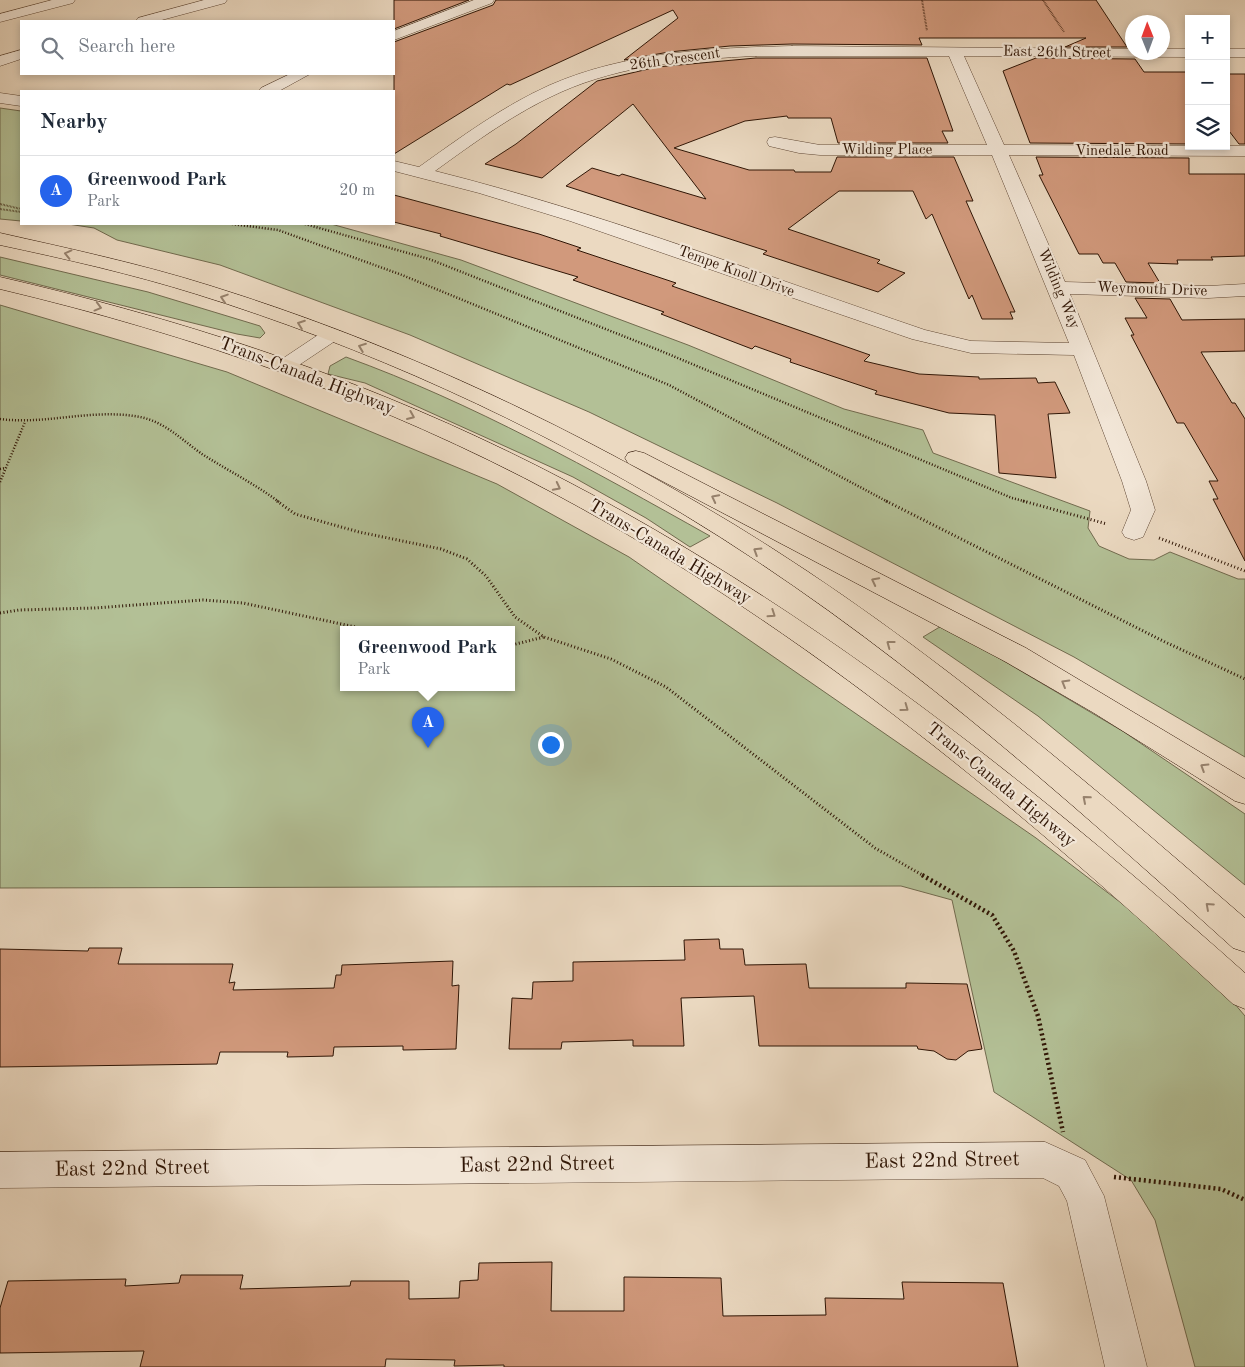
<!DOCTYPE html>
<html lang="en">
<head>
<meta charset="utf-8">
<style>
  body { margin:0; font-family:"Old Standard TT",serif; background:#f2f2f3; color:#1f2937 }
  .controls { position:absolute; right:15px; top:15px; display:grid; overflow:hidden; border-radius:0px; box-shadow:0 2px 8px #0003 }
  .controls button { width:45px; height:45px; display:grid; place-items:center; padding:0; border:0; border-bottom:1px solid #e0e1e3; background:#fff; color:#1f2937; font:25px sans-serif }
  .compass { position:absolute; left:1125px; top:15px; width:45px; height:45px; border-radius:50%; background:#fff; box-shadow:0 2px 8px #0003; rotate:359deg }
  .you { position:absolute; left:550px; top:744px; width:18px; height:18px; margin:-12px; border:4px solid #fff; border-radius:50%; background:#1a73e8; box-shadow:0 0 0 8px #1a73e833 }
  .badge { display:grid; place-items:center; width:32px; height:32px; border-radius:50%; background:#2563eb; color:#fff; font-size:16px; font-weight:700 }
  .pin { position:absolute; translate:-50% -41px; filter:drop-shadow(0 1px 2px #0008) }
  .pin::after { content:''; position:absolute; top:26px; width:18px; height:15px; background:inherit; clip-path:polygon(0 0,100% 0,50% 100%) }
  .popup { position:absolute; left:340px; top:626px; width:175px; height:65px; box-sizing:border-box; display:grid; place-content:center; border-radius:0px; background:#fff; filter:drop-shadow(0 1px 4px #0005); font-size:16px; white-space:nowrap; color:#747a83 }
  .popup b { font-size:19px; color:#1f2937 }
  .popup::after { content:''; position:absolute; left:50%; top:100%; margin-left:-10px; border:10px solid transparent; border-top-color:#fff }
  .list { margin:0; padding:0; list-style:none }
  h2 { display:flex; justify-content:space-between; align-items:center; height:65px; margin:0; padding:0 20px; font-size:21px }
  h2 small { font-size:16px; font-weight:400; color:#747a83 }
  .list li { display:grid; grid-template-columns:32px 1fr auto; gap:15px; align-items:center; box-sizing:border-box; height:70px; padding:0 20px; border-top:1px solid #e0e1e3 }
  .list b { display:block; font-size:19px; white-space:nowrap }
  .list p { margin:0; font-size:16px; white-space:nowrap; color:#747a83 }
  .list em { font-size:16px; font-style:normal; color:#747a83 }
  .icon { flex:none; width:28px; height:28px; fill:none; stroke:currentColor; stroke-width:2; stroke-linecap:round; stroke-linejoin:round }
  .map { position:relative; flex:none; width:1245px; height:1367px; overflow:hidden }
  .search { position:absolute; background:#fff; box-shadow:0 2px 8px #0003; left:20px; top:20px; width:375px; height:55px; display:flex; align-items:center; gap:12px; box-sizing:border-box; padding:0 18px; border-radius:0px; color:#747a83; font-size:19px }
  .panel { position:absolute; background:#fff; box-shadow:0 2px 8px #0003; left:20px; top:90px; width:375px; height:135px; border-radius:0px }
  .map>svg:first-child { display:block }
  .green { fill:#b3c096; stroke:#716a4e; fill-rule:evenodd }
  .building { fill:#d1997c; stroke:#2f1505 }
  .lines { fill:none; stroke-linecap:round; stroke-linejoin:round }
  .minor-casing { stroke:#5e4634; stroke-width:1 }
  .highway-casing { stroke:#2f1505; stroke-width:1 }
  .path-far3 { stroke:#2f1505; stroke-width:2; stroke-dasharray:0.5 1; stroke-linecap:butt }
  .path-far2 { stroke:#2f1505; stroke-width:2.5; stroke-dasharray:1 2; stroke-linecap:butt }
  .path-far1 { stroke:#2f1505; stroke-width:3; stroke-dasharray:1 2.5; stroke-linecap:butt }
  .path { stroke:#2f1505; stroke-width:4.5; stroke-dasharray:2 3; stroke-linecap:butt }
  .minor { fill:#f2e6d7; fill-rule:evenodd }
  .highway { fill:#ebd9c1; fill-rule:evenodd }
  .oneway { stroke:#96816c }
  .labels { text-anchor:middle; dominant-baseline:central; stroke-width:4.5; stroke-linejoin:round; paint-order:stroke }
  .far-street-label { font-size:15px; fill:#2f1505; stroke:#f2e6d7 }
  .street-label { font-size:18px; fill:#2f1505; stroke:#f2e6d7 }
  .near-street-label { font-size:21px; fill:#2f1505; stroke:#f2e6d7 }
</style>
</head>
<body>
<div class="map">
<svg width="1245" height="1367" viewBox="0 0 1245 1367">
  <rect width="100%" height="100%" fill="#ebd9c1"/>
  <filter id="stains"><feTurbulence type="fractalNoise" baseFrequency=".004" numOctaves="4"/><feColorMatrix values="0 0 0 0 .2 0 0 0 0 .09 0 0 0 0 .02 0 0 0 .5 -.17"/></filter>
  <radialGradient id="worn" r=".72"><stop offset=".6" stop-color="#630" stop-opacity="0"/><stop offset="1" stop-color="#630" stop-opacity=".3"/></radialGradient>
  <g class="green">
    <polygon points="0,108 21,111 21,221 0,219"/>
    <polygon points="68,224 331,224 461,260 688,345 844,409 923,430 933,453 1090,511 1088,528 1099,546 1129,559 1154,560 1170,552 1238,579 1245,579 1245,757 1074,657 777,503 589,412 410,335 220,265 117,240 94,228"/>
    <polygon points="0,257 148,292 260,326 265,333 260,338 237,334 0,275"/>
    <path d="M0,305L227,372L497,484L629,557L1036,838L1200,963L1245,1016V1367H1195L1155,1220L1131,1180L994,1092L952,900L901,886L0,888ZM344,629H512V687H344Z"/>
    <path d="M346,357C473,403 592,470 710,536L690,547L646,518L573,477L365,383L328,374L330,366Z"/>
    <polygon points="943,625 1124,732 1245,814 1245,885 1038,716 923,637"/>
  </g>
  <g class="building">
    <polygon points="394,0 469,0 394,29"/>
    <polygon points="496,0 1096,0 1127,47 1065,47 1086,38 919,38 922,45 792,44 730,46 669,52 624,60 678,18 673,10 510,85 507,84 394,154 394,42 493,5"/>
    <polygon points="756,58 927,58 953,131 942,131 948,143 838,143 831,118 788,118 787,116 745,121 674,148 749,170 794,170 795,172 831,172 837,157 954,157 973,201 966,201 1015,312 1010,312 1013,319 982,319 972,295 969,299 932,214 926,219 913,191 839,191 788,229 880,260 877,263 905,273 878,292 763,254 767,251 566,186 592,168 619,176 622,174 706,199 633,104 542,178 485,164 516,144 597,81 657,67"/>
    <polygon points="1036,58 1135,59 1144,72 1189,72 1189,144 1030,143 1003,71"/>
    <polygon points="1226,74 1245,74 1245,144 1239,144 1226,127"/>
    <polygon points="1036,157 1189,158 1189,174 1245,174 1245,256 1211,257 1213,260 1177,260 1178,264 1148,263 1160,283 1126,282 1115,263 1103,263 1098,254 1079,254 1039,175 1043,175"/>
    <polygon points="394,195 539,234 581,248 577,250 676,283 672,286 870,355 864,361 919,374 979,377 979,379 1036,378 1038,383 1055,382 1070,413 1048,414 1056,478 999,473 995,415 949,413 875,394 877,391 790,362 791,359 755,346 752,349 661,314 664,312 573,280 578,277 440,236 441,234 394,222"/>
    <polygon points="1135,298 1170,299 1182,320 1245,319 1245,351 1201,352 1232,403 1235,403 1245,419 1245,561 1213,499 1218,499 1209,481 1218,481 1184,423 1177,423 1131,335 1134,335 1125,318 1147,318"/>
    <polygon points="719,939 720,949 743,949 745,965 806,964 809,988 906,988 906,983 967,984 982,1049 968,1051 956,1060 947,1059 934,1051 918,1049 917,1046 759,1046 754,996 681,998 684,1046 633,1046 633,1040 562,1042 561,1049 509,1049 512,998 532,999 533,982 573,981 573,962 685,960 684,940"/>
    <polygon points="89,948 122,948 118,964 233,964 229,983 235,982 233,990 334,988 336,975 341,975 342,965 453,961 452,986 459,985 456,1049 403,1050 403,1046 334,1047 333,1056 287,1057 288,1052 220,1052 217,1064 0,1067 0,949 88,951"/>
    <polygon points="552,1262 551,1311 624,1311 624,1277 721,1278 723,1316 826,1315 825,1298 904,1299 902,1282 1003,1283 1018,1367 504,1367 504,1365 454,1366 455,1360 386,1359 385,1367 140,1367 144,1351 0,1353 0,1308 8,1281 126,1279 125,1286 179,1283 181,1275 243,1275 240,1289 350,1286 351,1281 409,1281 409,1299 459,1298 460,1281 478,1280 479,1263"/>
  </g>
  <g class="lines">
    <defs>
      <g id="minor">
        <polygon points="52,0 75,0 73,3 0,22 0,14"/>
        <polygon points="204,0 227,0 225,3 158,21 136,21 138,18"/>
        <polygon points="474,0 494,0 492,3 394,40 394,31"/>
        <path d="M792,46L1132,49V52H1162V49H1189V57L964,56L1004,145L1245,146V156L1009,155L1065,282L1208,286L1245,284V296L1208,298L1070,294L1146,481L1155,510L1143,537L1134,540L1125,537L1122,532L1131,510L1122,481L1074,355L971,353L912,339L570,221L479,193L394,171V161L419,167C461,137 503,106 550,85C626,52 710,48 792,46ZM756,56H949L987,145H820L775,137L769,138L767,142L769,146L799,153L820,155H992L1069,343L971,341L925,330C763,275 602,213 435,171C475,142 516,112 561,92C622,65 690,59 756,56Z"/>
        <rect x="1226" y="49" width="19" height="8"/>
        <polygon points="21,50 21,59 0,66 0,56"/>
        <polygon points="290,74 310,74 279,91 259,91 261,88"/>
        <polygon points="0,93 21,96 21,106 0,103"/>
        <polygon points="331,329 338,331 341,335 338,339 293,369 286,371 279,369 275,365 279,361 324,331"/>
        <polygon points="1045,1142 1085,1160 1104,1196 1147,1367 1105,1367 1067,1201 1059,1186 1043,1178 0,1188 0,1152"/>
      </g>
      <g id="highway">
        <path d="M0,233C71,249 141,264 211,286C381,339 544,413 698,503C896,618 1073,769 1245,918V952L1233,948C1060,792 883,635 683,514C530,422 366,347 196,294C132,274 66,259 0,245Z"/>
        <path d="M0,277C133,308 261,346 388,398C710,529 987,743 1245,973V1009L1233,1004C1025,812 807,629 557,495C380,400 194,335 0,289Z"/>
        <polygon points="636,451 644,453 1026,648 1245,779 1245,804 1235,801 1094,713 1006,662 628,463 625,458 628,453"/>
      </g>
    </defs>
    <use href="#minor" class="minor-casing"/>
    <use href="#highway" class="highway-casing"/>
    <g class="path-far3">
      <polyline points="922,0 927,31"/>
      <polyline points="1043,0 1064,32"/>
      <polyline points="0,204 21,209"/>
      <polyline points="0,209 21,212"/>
    </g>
    <g class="path-far2">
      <polyline points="232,224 278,230 402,275 669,385 888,502"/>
      <polyline points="305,224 429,259 661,351 1012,498 1027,502"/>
      <path d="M0,419C46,425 93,408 140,417C165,422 182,440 202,454C227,470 255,484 279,502"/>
      <polyline points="0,469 6,468"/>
      <polyline points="0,482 25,422"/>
    </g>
    <g class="path-far1">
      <polyline points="277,501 295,514 359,532 441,549 467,559 486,576 515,617 544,637 611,659 666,687 875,848 924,876"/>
      <polyline points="886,501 1165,642 1245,679"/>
      <polyline points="1023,501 1107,524"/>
      <polyline points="1159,538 1245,571"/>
      <polyline points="0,613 19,610 94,608 203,600 243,603 365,629"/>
      <polyline points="512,645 544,637"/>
    </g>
    <g class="path">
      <polyline points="922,875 992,915 1014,951 1038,1016 1063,1132"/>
      <polyline points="1114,1177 1221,1189 1245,1200"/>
    </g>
    <use href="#minor" class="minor"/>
    <use href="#highway" class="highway"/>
  </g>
  <defs><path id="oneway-chevron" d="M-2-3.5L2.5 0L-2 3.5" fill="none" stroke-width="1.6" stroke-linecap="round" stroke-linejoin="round" transform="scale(1.25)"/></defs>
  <g class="oneway">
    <use href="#oneway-chevron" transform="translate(68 254) rotate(-167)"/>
    <use href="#oneway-chevron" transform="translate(224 298) rotate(-162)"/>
    <use href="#oneway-chevron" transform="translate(98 307) rotate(15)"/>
    <use href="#oneway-chevron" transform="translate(301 324) rotate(-160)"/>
    <use href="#oneway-chevron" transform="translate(362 347) rotate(-159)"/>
    <use href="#oneway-chevron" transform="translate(411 416) rotate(23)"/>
    <use href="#oneway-chevron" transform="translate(557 487) rotate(27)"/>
    <use href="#oneway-chevron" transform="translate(715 498) rotate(-153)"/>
    <use href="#oneway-chevron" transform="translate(757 551) rotate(-148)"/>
    <use href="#oneway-chevron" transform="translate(875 581) rotate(-153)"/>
    <use href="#oneway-chevron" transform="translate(772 614) rotate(34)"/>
    <use href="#oneway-chevron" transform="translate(890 644) rotate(-143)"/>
    <use href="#oneway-chevron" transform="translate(1065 683) rotate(-150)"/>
    <use href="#oneway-chevron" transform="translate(905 708) rotate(36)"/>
    <use href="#oneway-chevron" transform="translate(1204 767) rotate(-148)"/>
    <use href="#oneway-chevron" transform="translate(1086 799) rotate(-139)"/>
    <use href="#oneway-chevron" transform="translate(1209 906) rotate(-138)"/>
  </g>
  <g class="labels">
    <g class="far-street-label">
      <text transform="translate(1057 53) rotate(1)">East 26th Street</text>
      <text transform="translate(675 60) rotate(-8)">26th Crescent</text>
      <text x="887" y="150">Wilding Place</text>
      <text x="1122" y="151">Vinedale Road</text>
      <text transform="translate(736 272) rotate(20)">Tempe Knoll Drive</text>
      <text transform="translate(1058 289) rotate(67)">Wilding Way</text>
      <text transform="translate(1152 290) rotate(2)">Weymouth Drive</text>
    </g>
    <g class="street-label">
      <text transform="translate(307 376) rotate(21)">Trans-Canada Highway</text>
      <text transform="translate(670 552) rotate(31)">Trans-Canada Highway</text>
      <text transform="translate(1001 785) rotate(39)">Trans-Canada Highway</text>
    </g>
    <g class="near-street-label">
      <text transform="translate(942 1161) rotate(-1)">East 22nd Street</text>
      <text transform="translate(537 1165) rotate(-1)">East 22nd Street</text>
      <text transform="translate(132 1169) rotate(-1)">East 22nd Street</text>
    </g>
  </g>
  <rect width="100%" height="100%" filter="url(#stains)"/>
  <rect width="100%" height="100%" fill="url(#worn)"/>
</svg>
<div class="controls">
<button>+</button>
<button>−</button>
<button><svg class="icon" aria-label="layers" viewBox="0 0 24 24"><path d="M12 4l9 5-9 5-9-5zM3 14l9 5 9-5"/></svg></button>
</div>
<svg class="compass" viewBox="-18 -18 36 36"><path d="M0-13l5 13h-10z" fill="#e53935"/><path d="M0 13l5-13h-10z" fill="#747a83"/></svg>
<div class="you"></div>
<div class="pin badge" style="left:428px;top:748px">A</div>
<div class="popup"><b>Greenwood Park</b>Park</div>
<div class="search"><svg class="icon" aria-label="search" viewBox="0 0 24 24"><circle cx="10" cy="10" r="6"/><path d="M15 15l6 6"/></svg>Search here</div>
<section class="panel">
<h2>Nearby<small></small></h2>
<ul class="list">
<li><span class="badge">A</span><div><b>Greenwood Park</b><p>Park</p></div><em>20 m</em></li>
</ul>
</section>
</div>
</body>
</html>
